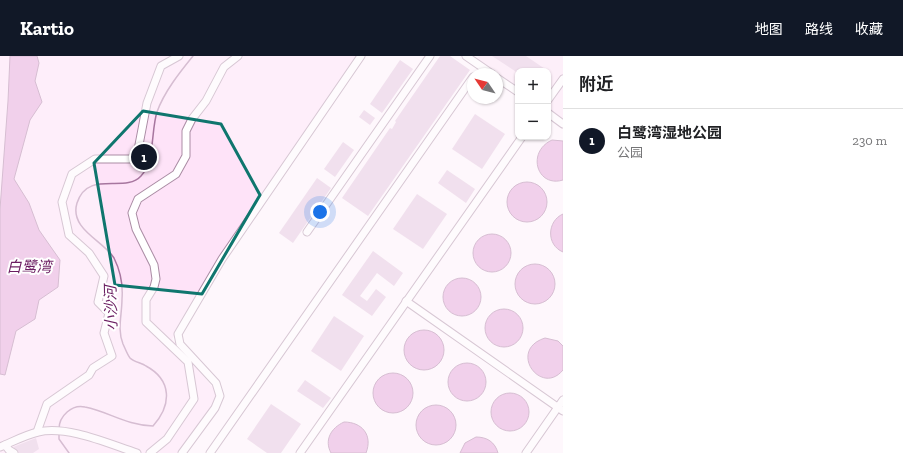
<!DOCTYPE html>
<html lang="zh">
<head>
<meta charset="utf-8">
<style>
  body { margin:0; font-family:"Zilla Slab","Noto Sans SC",serif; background:#f2f2f2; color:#202124 }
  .controls { position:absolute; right:12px; top:12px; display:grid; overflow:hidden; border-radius:8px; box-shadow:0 1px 3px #0004 }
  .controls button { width:36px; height:36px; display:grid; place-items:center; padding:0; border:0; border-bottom:1px solid #e0e0e0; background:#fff; color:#202124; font:20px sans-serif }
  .compass { position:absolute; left:467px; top:12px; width:36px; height:36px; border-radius:50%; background:#fff; box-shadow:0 1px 3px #0004; rotate:305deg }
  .you { position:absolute; left:320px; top:156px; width:14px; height:14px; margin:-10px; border:3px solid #fff; border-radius:50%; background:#1a73e8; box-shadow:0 0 0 6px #1a73e833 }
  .badge { display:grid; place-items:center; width:26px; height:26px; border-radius:50%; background:#111827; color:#fff; font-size:13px; font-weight:700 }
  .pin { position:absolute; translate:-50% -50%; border:2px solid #fff; box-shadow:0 1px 4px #0006 }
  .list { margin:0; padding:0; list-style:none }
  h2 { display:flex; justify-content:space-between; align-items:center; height:52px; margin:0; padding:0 16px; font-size:17px }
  h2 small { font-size:13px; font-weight:400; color:#757577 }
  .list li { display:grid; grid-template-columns:26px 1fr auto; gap:12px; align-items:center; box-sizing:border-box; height:64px; padding:0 16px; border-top:1px solid #e0e0e0 }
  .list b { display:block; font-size:15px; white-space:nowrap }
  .list p { margin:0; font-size:13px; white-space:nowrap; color:#757577 }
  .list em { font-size:13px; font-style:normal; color:#757577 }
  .map { position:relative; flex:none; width:563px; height:397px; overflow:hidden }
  header { display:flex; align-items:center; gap:24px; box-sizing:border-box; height:56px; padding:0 20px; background:#111827; color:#fff }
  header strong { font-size:19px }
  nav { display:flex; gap:22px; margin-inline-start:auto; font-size:14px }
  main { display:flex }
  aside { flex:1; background:#fff }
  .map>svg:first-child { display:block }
  .built { fill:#fce4f7 }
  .green { fill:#fee3f8 }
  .water { fill:#e3a1d8; stroke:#a7769f }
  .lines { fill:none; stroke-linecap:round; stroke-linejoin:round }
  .stream { stroke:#a7769f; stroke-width:1.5 }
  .building { fill:#e3c4dd }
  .minor-casing { stroke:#aa8ca4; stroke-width:9 }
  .minor { stroke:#fff; stroke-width:7 }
  .marked { fill:none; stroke:#0f766e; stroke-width:3; stroke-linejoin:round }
  .labels { text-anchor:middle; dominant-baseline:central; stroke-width:4; stroke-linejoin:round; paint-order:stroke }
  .water-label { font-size:15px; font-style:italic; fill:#6b1e62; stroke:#fff }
</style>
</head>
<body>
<header>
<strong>Kartio</strong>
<nav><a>地图</a><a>路线</a><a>收藏</a></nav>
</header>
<main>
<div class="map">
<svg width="563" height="397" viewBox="0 0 563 397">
  <rect width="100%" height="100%" fill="#fef7fc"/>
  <polygon class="built" points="479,0 563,0 563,63 548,52 548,15 518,15 518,31 477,3"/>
  <polygon class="green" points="0,0 356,0 220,202 172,283 216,335 215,349 179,397 0,397"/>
  <g class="water">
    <polygon points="10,0 37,0 39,7 35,25 42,46 30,64 14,123 29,147 39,174 60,204 58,231 39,244 35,263 16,275 5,319 0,318 0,153 8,45"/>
    <path d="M552,84L563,85V124C537,132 526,96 552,84Z"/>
    <circle cx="527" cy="146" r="20"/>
    <path d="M563,158V196C546,189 547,165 563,158Z"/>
    <circle cx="492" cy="197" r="19"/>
    <circle cx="535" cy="228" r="20"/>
    <circle cx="462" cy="241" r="19"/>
    <circle cx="504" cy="272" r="19"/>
    <circle cx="424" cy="294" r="20"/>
    <path d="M545,282L558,285L563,290V314C541,341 507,294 545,282Z"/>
    <circle cx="467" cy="326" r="19"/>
    <circle cx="393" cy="337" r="20"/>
    <circle cx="510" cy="356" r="19"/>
    <circle cx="436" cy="369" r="20"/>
    <path d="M344,366C362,366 373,379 366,397H331C324,384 331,372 344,366Z"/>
    <path d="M476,381C487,381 495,386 498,397H460L465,387Z"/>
  </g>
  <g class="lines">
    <g class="stream">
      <path d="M59,373C59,360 72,348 85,351C110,356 125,369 153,370C172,349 172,324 146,310C142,307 134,306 130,302C127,298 125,292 123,288C117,273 122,259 122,243C123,230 120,214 114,202C104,185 69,173 77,147C88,113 125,138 141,120C155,105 151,74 157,56C164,36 180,16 193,0"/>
      <polyline points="59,377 59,383 69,397"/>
    </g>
  </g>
  <g class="building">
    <polygon points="440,0 450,0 470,14 368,160 342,142 390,72 392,73 396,66 395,65"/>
    <polygon points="492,0 526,0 548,15 518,15 518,17"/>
    <polygon points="400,4 413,13 382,57 370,48"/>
    <polygon points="364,54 375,62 370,69 359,61"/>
    <polygon points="475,58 505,78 482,113 452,93"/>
    <polygon points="343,86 354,94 335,121 324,113"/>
    <polygon points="447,114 475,133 466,147 438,127"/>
    <polygon points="317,122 331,132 293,187 279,177"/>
    <polygon points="417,138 447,158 423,193 393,173"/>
    <polygon points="373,195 403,217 394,230 377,217 360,240 367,245 376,233 386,241 372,260 342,239"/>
    <polygon points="334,260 364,280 341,315 311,295"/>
    <polygon points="305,324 331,342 323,352 297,335"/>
    <polygon points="271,348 301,368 281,397 267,397 247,383"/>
    <polygon points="36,382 39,393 33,397 19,397 13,391"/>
  </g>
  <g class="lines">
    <defs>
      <g id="minor">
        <polyline points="466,0 492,18"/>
        <polyline points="497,22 518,36"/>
        <polyline points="548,44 563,23"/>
        <polyline points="548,57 563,68"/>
        <polyline points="307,176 430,0"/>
        <polyline points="406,245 563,355"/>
        <polyline points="37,376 47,348 89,319 93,312 112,300 104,277 109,257 98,246 104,220 89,197 69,179 62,146 72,118 95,103 131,103 138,94 147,47 161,10 179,0"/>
        <polyline points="5,389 9,394 14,397"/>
        <path d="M0,391C12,386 25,379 38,376C67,369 109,388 137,397"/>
        <polyline points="150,397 167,383 194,343 188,306 146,266 146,244 154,231 156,223 154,209 136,173 132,157 138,143 176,118 186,100 186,75 192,63 206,45 224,11 238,0"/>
        <polyline points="182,397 215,352 220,340 216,327 180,288 178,278 222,203 361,0"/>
        <polyline points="210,397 473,21"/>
        <polyline points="300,397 522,81"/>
        <polyline points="526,397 563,344"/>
      </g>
    </defs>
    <use href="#minor" class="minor-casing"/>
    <use href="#minor" class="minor"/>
  </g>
  <path d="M0 0H563V397H0ZM143,55L221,68L260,139L202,238L115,229L94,107Z" fill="#fef7fc" fill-opacity=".55" fill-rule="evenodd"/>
  <path class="marked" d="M143,55L221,68L260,139L202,238L115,229L94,107Z"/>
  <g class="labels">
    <g class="water-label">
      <text x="29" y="211">白鹭湾</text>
      <text transform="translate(111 252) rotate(-91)">小沙河</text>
    </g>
  </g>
</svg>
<div class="controls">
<button>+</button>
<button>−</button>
</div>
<svg class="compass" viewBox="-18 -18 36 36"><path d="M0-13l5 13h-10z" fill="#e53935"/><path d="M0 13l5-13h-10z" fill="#757577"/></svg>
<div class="you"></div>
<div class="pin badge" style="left:144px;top:101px">1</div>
</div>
<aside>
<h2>附近<small></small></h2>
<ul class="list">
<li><span class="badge">1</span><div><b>白鹭湾湿地公园</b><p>公园</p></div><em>230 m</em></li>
</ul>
</aside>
</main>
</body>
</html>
